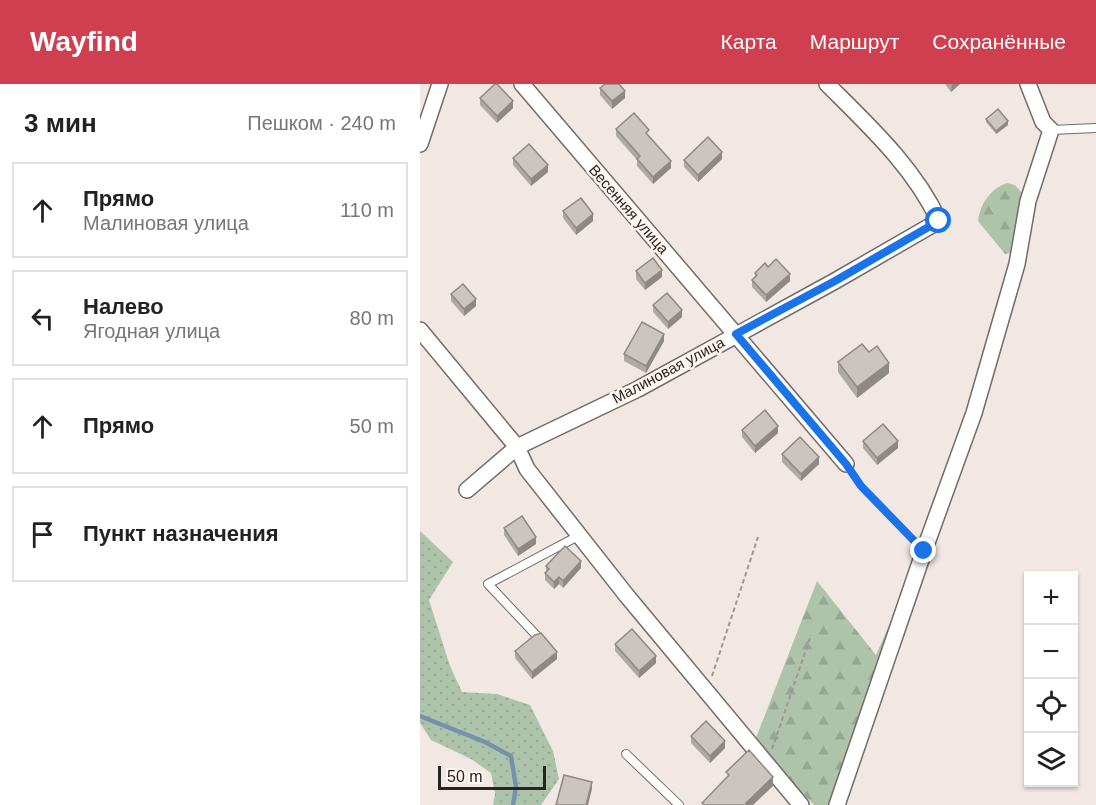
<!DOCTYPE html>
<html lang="ru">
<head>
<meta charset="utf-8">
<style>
  body { margin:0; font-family:Helvetica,sans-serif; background:#f6f6f6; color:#222 }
  .controls { position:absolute; right:18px; bottom:18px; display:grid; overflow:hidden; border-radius:0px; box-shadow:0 2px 4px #0004 }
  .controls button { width:54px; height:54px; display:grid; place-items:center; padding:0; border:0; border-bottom:2px solid #e0e0e0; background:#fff; color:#222; font:30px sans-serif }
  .scale { position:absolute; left:18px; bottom:15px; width:108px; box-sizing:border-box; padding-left:6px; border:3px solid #282423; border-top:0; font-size:16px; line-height:21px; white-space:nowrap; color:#282423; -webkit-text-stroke:4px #fff4f0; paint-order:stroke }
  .stop { position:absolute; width:18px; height:18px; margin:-14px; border:4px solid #1a73e8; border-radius:50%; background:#fff }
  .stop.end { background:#1a73e8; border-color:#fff; box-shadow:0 2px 6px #0008 }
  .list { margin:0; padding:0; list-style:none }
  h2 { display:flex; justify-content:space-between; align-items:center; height:78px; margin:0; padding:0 24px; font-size:26px }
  h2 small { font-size:20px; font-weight:400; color:#767676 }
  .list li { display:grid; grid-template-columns:39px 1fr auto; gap:18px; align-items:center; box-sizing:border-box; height:96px; margin:0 12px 12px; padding:0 12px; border:2px solid #e0e0e0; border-radius:0px }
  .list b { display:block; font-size:22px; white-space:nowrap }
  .list p { margin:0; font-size:20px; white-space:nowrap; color:#767676 }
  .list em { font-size:20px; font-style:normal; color:#767676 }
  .icon { flex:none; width:33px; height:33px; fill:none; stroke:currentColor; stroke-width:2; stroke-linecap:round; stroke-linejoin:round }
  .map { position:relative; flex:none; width:676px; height:721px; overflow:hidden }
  header { display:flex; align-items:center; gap:36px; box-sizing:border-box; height:84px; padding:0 30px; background:#cf3f50; color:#fff }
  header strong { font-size:28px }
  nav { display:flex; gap:33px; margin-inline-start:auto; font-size:21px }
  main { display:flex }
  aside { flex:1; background:#fff }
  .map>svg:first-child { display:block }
  .grass { fill:url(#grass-dots) }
  .forest { fill:url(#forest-firs) }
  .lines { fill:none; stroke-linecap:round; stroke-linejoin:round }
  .stream { stroke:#7592ac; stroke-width:4.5 }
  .service-casing { stroke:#746b67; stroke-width:10 }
  .minor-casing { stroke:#746b67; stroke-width:18 }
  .path { stroke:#9f9795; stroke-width:2; stroke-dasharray:4.5 3; stroke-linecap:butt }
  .service { stroke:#fff; stroke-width:8 }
  .minor { stroke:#fff; stroke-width:15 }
  .wall { fill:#afa9a3 }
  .shaded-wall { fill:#8f8985 }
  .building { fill:#ccc4be; stroke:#8f8985; stroke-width:1.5 }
  .route { stroke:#1a73e8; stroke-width:8 }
  .labels { text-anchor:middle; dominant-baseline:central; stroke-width:5; stroke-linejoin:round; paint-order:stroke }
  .street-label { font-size:15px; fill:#282423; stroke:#fff4f0 }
</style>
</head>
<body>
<header>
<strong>Wayfind</strong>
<nav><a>Карта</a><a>Маршрут</a><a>Сохранённые</a></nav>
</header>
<main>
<aside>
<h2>3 мин<small>Пешком · 240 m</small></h2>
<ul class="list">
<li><svg class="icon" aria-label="ahead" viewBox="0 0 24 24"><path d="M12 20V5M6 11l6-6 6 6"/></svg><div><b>Прямо</b><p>Малиновая улица</p></div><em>110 m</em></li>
<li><svg class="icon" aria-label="left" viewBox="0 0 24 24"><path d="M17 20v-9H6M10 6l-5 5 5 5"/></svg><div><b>Налево</b><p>Ягодная улица</p></div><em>80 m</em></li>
<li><svg class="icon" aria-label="ahead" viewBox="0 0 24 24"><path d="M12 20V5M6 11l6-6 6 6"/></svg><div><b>Прямо</b></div><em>50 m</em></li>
<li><svg class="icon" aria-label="arrive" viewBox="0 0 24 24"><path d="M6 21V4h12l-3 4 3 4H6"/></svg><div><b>Пункт назначения</b></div></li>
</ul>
</aside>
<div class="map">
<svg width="676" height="721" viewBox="0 0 676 721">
  <defs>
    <pattern id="grass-dots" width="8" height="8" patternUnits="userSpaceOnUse" patternTransform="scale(1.5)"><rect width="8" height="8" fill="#adc4ab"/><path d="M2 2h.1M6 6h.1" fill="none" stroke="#95a893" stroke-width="1.8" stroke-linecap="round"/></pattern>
    <pattern id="forest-firs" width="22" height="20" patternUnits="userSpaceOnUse" patternTransform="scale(1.5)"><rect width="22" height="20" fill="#adc4ab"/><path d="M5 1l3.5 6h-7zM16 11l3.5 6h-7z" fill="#95a893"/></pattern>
  </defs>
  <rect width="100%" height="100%" fill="#f1e7e3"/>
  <polygon class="grass" points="0,447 33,478 9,516 30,582 42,608 77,610 110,621 133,667 139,695 121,721 73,721 75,710 71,689 51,675 11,656 0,639"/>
  <g class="forest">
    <path d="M587,99L595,101L602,109L590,169L585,170L558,137C560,120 570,105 587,99Z"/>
    <polygon points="518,446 426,721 394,721 334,659 397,497 456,571 508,454"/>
  </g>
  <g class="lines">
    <polyline class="stream" points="0,632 65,658 91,672 96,703 93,721"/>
    <defs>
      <g id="service">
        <polyline points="631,46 676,44"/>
        <polyline points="117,552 68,500 160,451"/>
        <polyline points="206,670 259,721"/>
      </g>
      <g id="minor">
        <polyline points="102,0 426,380"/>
        <polyline points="0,60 20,0"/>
        <polyline points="0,246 97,363 107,385 207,512 381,721"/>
        <path d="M47,406L97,363L218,305L415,197L519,137C494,83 448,41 407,0"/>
        <polyline points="417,721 504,467 554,329 597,180 608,117 631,46 623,38 608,0"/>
      </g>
    </defs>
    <use href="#service" class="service-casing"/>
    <use href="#minor" class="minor-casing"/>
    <g class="path">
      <polyline points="434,392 467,431 493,456"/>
      <polyline points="292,592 338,453"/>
      <polyline points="352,665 391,551"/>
    </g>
    <use href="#service" class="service"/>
    <use href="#minor" class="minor"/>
  </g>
  <g class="wall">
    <polygon points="525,0 540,0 531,8"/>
    <polygon points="180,4 205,14 192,25 180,11"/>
    <polygon points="60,14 93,24 77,39 60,21"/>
    <polygon points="566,35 588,41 576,50 566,38"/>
    <polygon points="196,45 229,52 251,84 233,100 217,82 217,76 196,52"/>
    <polygon points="93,74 128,88 111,102 93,81"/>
    <polygon points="302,75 278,98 264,83 264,76"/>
    <polygon points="143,127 173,137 156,151 143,134"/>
    <polygon points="348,183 370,197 346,218 332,203 332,196 335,194 335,189"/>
    <polygon points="216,187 242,193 225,206 216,195"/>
    <polygon points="31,210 56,222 44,232 31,217"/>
    <polygon points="233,221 262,233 248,245 233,228"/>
    <polygon points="244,257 226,289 204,277 204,270"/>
    <polygon points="449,268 469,289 437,314 418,288 418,278"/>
    <polygon points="322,346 358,349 335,369 322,353"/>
    <polygon points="443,357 478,364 457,381 443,364"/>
    <polygon points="362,370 399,380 381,397 362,378"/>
    <polygon points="84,444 116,460 98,472 84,451"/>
    <polygon points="126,482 161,484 143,504 139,500 134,505 125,496 125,489 126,488"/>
    <polygon points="195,560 236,579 219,594 195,567"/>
    <polygon points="95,567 137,575 112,595 95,574"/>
    <polygon points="271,652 305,664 290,679 271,659"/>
  </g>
  <g class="shaded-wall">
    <polygon points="532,0 540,0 531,8"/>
    <polygon points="205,7 205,14 192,25 192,17"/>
    <polygon points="93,17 93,24 77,39 77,32"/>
    <polygon points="588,37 588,41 576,50 576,47"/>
    <polygon points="302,68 302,75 278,98 278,91"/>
    <polygon points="251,77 251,84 233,100 233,93"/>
    <polygon points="128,81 128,88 111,102 111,95"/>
    <polygon points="173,130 173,137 156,151 156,144"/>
    <polygon points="242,186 242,193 225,206 225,199"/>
    <polygon points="370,190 370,197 346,218 346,211"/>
    <polygon points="56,215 56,222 44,232 44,225"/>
    <polygon points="262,226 262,233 248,245 248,238"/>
    <polygon points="244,250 244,257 226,289 226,282"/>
    <polygon points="469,279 469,289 437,314 437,303"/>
    <polygon points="358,342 358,349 335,369 335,362"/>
    <polygon points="478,357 478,364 457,381 457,374"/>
    <polygon points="399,373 399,380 381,397 381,390"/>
    <polygon points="116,453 116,460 98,472 98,465"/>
    <polygon points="161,477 161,484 143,504 143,497"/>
    <polygon points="139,493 139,500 134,505 134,498"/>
    <polygon points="137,568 137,575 112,595 112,588"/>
    <polygon points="236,572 236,579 219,594 219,587"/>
    <polygon points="305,657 305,664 290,679 290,672"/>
    <polygon points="353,693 353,702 333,721 326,721 326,719"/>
    <polygon points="172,698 172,705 168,721 166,721"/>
  </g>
  <g class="building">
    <polygon points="75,0 77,0 93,17 77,32 60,14"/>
    <polygon points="185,0 199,0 205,7 192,17 180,4"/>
    <polygon points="578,25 588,37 576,47 566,35"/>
    <polygon points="214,29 229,46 226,49 251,77 233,93 217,75 220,72 196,45"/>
    <polygon points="288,53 302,68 278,91 264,76"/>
    <polygon points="109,60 128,81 111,95 93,74"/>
    <polygon points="161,114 173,130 156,144 143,127"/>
    <polygon points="233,174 242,186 225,199 216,187"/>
    <polygon points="356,175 370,190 346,211 332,196 337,191 335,189 345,179 348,183"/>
    <polygon points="43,200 56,215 44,225 31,210"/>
    <polygon points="247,209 262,226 248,238 233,221"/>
    <polygon points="222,238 244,250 226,282 204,270"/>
    <polygon points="442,260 449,268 457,262 469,279 437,303 418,278"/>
    <polygon points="345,326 358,342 335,362 322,346"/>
    <polygon points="463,340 478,357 457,374 443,357"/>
    <polygon points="380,353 399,373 381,390 362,370"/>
    <polygon points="102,432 116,453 98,465 84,444"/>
    <polygon points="145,462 161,477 143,497 139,493 134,498 125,489 129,485 126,482"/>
    <polygon points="212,545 236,572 219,587 195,560"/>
    <polygon points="121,549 137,568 112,588 95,567 115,551"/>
    <polygon points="286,637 305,657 290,672 271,652"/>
    <polygon points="329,666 353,693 326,719 328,721 285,721 282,719 309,691 306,688"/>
    <polygon points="144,691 172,698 166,721 136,721"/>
  </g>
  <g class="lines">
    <polyline class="route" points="504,467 441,402 426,380 316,250 415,197 519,137"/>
  </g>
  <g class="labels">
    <g class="street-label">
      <text transform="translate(209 125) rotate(49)">Весенняя улица</text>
      <text transform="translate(248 286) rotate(-28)">Малиновая улица</text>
    </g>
  </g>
</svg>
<div class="controls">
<button>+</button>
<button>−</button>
<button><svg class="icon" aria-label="locate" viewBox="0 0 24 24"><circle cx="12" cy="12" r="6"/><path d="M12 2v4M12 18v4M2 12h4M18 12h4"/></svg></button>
<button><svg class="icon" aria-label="layers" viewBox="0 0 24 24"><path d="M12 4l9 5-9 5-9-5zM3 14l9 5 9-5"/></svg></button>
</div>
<div class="scale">50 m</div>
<div class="stop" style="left:519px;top:137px"></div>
<div class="stop end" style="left:504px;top:467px"></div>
</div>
</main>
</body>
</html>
